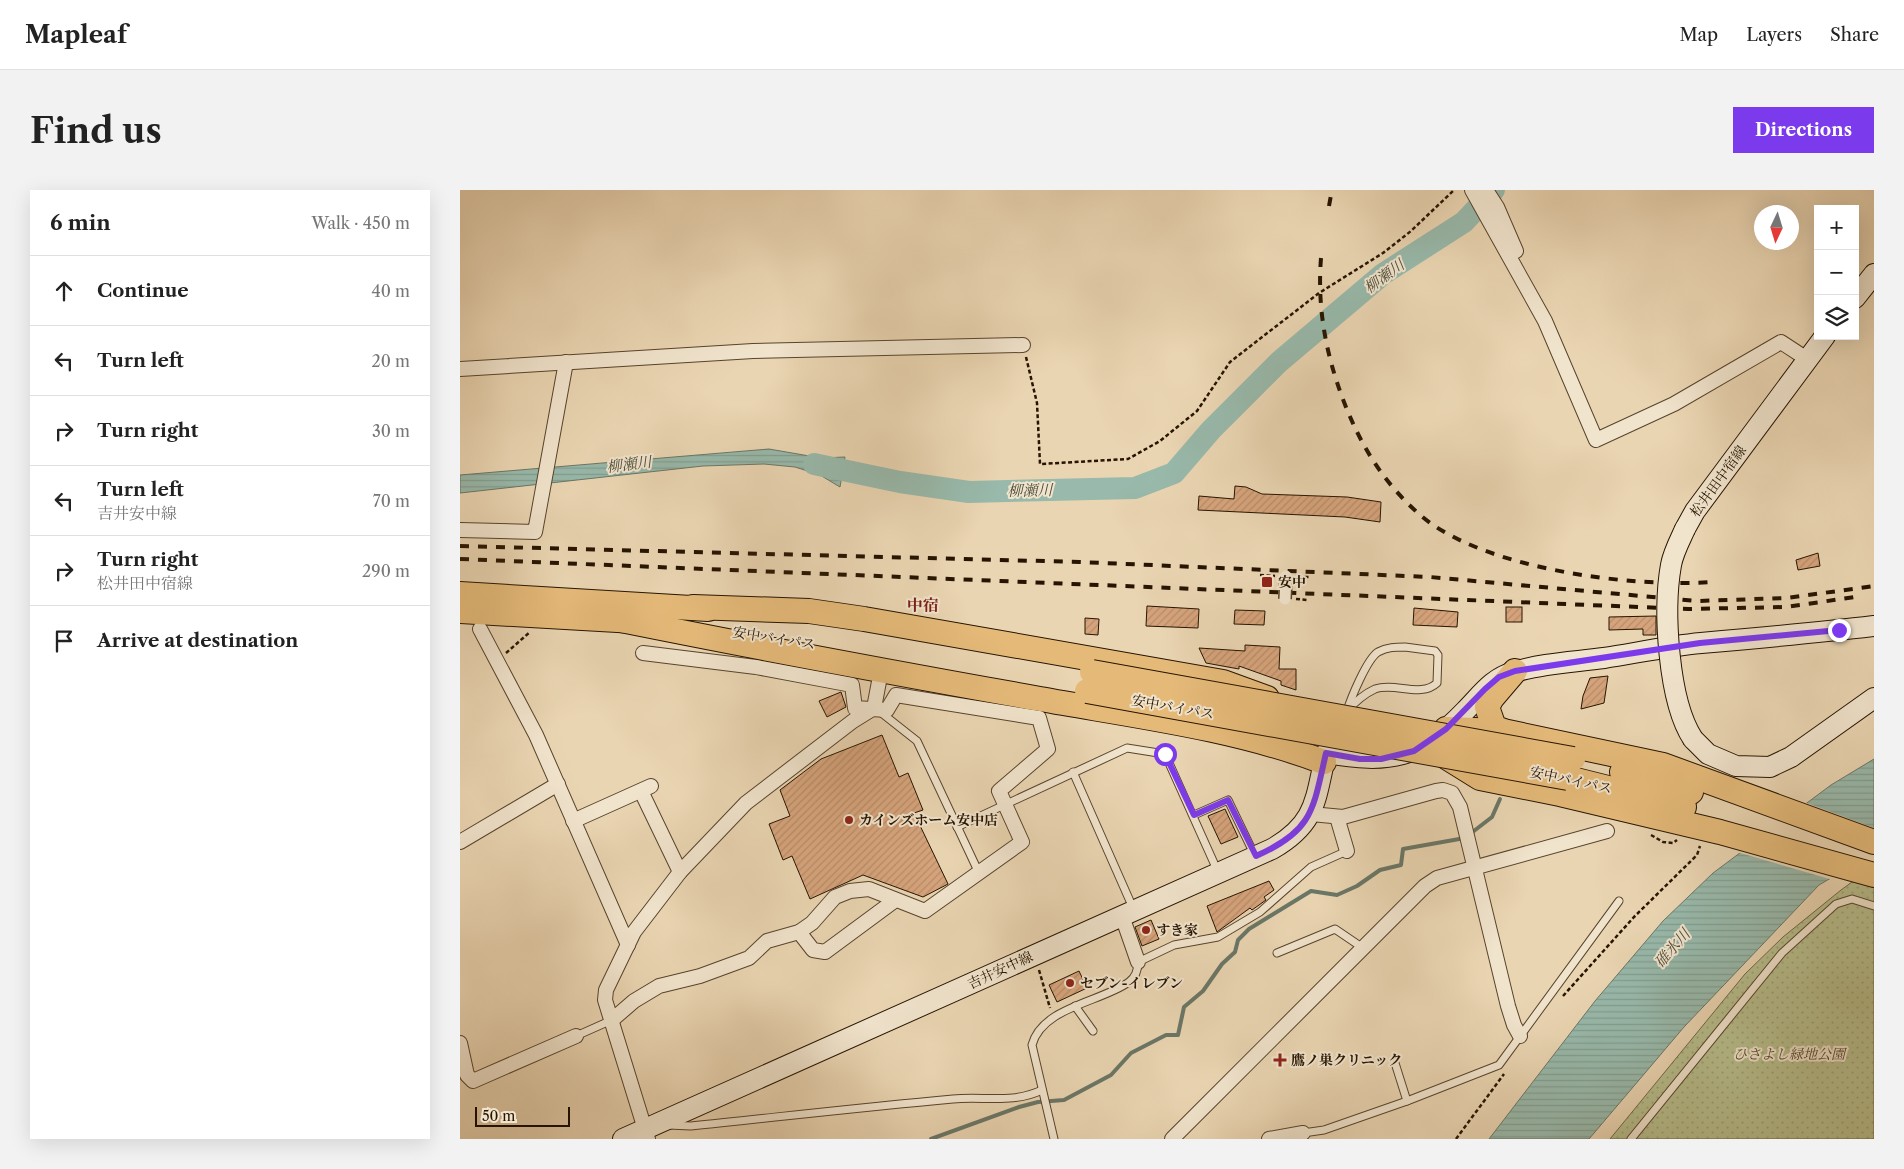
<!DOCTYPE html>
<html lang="en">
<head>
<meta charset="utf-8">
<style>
  body { margin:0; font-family:"Libre Caslon Text","Noto Serif JP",serif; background:#f2f2f2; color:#222 }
  .controls { position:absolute; right:15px; top:15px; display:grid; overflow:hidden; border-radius:0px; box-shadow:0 5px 20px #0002 }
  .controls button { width:45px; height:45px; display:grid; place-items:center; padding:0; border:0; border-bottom:1px solid #e0e0e0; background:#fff; color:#222; font:25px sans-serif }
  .compass { position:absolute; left:1294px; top:15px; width:45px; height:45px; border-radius:50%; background:#fff; box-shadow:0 5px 20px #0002; rotate:184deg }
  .scale { position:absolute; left:15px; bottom:12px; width:95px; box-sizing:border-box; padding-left:5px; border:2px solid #261400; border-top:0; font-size:14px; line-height:18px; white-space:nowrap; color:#261400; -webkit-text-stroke:4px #f1e4cd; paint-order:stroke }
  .stop { position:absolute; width:15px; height:15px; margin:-11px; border:4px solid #7c3aed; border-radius:50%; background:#fff }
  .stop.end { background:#7c3aed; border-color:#fff; box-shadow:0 1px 5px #0008 }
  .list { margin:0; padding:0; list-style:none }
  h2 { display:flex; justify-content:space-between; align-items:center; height:65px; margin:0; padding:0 20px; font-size:21px }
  h2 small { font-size:16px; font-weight:400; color:#767676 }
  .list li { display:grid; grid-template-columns:32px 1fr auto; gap:15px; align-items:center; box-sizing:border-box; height:70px; padding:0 20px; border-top:1px solid #e0e0e0 }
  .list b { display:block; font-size:19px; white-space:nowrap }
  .list p { margin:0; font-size:16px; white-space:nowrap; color:#767676 }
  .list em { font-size:16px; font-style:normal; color:#767676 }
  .icon { flex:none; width:28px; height:28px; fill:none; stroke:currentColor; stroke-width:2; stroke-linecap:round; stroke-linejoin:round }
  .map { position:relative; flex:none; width:1414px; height:949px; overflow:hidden; border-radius:0px }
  header { display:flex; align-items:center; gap:30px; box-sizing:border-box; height:70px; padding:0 25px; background:#fff; border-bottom:1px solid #e0e0e0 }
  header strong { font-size:24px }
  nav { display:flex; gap:28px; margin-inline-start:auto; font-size:18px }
  .intro { display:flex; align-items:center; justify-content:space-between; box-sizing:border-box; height:120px; padding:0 30px }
  h1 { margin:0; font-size:35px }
  .button { padding:12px 22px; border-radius:0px; background:#7c3aed; color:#fff; font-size:18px; font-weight:700 }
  main { display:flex; gap:30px; padding:0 30px }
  aside { flex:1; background:#fff; border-radius:0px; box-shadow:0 5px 20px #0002 }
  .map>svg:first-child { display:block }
  .park { fill:url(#park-dots); stroke:#6e6846 }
  .water { fill:url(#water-rules); stroke:#6a7767 }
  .pier { fill:#ead5b2 }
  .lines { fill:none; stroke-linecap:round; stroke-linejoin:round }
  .stream { stroke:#6a7767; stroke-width:4 }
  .river { stroke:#98b9ab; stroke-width:22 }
  .building { fill:url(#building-hatch); stroke:#261400 }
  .service-casing { stroke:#57442c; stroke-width:9 }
  .minor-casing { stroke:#57442c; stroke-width:16 }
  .secondary-casing { stroke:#261400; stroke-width:22 }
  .trunk-casing { stroke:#261400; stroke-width:26 }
  .path { stroke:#261400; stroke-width:2.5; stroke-dasharray:4 2.5; stroke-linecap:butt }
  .service { stroke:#f1e4cd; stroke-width:7 }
  .minor { stroke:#f1e4cd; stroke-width:14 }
  .secondary { stroke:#f1e4cd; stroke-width:20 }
  .trunk { stroke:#e5ba79; stroke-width:24 }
  .rail { stroke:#261400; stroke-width:4; stroke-dasharray:9 9; stroke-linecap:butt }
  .pedestrian-bridge-casing { stroke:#57442c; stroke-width:14; stroke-linecap:butt }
  .secondary-bridge-casing { stroke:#261400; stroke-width:22; stroke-linecap:butt }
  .trunk-bridge-casing { stroke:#261400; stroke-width:26; stroke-linecap:butt }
  .pedestrian-bridge { stroke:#f1e4cd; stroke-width:11 }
  .secondary-bridge { stroke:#f1e4cd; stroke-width:20 }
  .trunk-bridge { stroke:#e5ba79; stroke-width:24 }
  .route { stroke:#7c3aed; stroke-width:6 }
  .poi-dot { fill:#8f2418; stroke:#f1e4cd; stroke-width:2 }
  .labels { text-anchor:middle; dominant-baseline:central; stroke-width:4; stroke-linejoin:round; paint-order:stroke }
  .street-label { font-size:14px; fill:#261400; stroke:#f1e4cd }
  .poi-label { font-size:14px; font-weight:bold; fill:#261400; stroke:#f1e4cd; text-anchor:start }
  .park-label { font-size:14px; font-style:italic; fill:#52472a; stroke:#f1e4cd }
  .water-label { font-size:15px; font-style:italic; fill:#4e4e3c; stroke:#f1e4cd }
  .quarter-label { font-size:16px; font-weight:bold; fill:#7a1f14; stroke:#f1e4cd }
</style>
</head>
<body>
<header>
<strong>Mapleaf</strong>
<nav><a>Map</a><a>Layers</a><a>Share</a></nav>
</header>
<div class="intro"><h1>Find us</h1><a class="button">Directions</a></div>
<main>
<aside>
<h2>6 min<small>Walk · 450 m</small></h2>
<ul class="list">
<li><svg class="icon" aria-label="ahead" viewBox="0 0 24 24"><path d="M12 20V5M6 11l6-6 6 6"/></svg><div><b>Continue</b></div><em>40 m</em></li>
<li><svg class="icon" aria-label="left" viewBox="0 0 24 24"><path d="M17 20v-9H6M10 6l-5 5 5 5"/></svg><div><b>Turn left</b></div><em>20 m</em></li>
<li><svg class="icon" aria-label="right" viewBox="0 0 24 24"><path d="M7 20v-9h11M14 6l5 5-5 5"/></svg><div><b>Turn right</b></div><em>30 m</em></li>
<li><svg class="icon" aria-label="left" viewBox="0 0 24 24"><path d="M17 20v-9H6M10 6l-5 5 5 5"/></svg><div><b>Turn left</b><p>吉井安中線</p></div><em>70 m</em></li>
<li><svg class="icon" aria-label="right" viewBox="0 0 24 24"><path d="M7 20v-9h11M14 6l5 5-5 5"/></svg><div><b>Turn right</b><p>松井田中宿線</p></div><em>290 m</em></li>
<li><svg class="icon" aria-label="arrive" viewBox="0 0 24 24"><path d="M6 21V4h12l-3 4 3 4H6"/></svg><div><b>Arrive at destination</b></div></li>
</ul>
</aside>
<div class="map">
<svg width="1414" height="949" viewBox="0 0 1414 949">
  <defs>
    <pattern id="park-dots" width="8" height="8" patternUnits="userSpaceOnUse" patternTransform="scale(1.25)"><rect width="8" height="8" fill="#b7bd8c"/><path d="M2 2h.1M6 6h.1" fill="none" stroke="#9da277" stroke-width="1.8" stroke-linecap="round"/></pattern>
    <pattern id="water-rules" width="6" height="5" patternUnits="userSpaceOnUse" patternTransform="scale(1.25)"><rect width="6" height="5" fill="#98b9ab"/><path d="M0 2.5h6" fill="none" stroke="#839e91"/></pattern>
    <pattern id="building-hatch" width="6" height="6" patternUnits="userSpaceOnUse" patternTransform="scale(1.25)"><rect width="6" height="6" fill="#d6a47c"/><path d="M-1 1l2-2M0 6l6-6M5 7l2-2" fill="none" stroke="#b88c69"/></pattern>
  </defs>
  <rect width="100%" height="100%" fill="#ead5b2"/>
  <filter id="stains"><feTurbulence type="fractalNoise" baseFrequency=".004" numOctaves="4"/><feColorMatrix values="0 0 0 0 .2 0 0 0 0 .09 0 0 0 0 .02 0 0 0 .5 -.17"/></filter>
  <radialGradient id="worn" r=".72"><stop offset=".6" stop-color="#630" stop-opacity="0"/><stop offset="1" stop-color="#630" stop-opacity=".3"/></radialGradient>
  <polygon class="park" points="1414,676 1414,949 1150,949 1285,784 1323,747 1381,700"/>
  <g class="water">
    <polygon points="309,259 361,268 385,267 380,297 360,285 335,277 304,274 243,276 0,303 0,285"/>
    <polygon points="1414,569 1414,663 1359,695 1224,837 1129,949 1029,949 1135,811 1203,731 1253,683 1371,595"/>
  </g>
  <polygon class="pier" points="1344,612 1414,638 1414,666 1373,690 1277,662"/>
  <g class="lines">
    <g class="stream">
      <polyline points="1010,644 1032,627 1040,609"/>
      <polyline points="471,949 559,917 578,912 604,910 651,885 671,863 706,845 718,845 724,817 743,801 762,774 775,762 778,750 789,739 851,701 877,705 897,696 920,680 941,675 943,659 1005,648"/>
    </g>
    <polyline class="river" points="354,274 440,292 509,302 675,298 714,283 751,240 819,172 923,84 1004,32 1034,0"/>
  </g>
  <g class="building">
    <polygon points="775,296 786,297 802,304 887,307 921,312 920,332 885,327 738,320 739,306 774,309"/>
    <polygon points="1358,363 1360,376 1338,380 1336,370"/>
    <polygon points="687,416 739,419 738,438 686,436"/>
    <rect x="1046" y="417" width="16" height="15"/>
    <polygon points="954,418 998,422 997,437 953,435"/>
    <polygon points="775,420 805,421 804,435 774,434"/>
    <polygon points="1196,426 1196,445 1183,445 1183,439 1149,440 1149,427"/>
    <polygon points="625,428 639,429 638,445 625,444"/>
    <polygon points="785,455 820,457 819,479 836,479 836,500 821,495 821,491 779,476 779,479 746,473 739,458 785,461"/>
    <polygon points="1148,486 1144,513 1121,519 1123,506 1130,488"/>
    <polygon points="381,502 386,517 367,527 359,511"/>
    <polygon points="422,545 439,587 448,583 463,620 454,623 488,694 463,707 403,685 350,709 332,666 323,670 309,634 330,626 320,600 361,569"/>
    <polygon points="765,619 778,647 761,654 748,626"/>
    <polygon points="809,691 814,700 804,707 806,710 792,720 790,718 757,742 747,716"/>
    <polygon points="691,730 699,749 682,756 675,737"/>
    <polygon points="619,781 627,798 597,812 589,795"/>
  </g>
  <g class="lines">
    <defs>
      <g id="service">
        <path d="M945,457L975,461L978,465L977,493C961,508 935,492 915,499C904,504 895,512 887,521C891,508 907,469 918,462C927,457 936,457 945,457Z"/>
        <polyline points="419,521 457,551 519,683"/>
        <polyline points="613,582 673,718"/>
        <polyline points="734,625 768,610 795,666"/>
        <polyline points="497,637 667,558 705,564 758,682"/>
        <polyline points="817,763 875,739 903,758"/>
        <polyline points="615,816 633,841"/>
        <polyline points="116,846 152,830"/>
        <polyline points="935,873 947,911"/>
        <path d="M208,935L231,936C318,927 405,917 493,909C524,906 553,914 582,900"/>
        <polyline points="843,943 864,940 947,911 1039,875 1159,711"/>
        <path d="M594,949L572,855C582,817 641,812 669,792C676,787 678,779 678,772L714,755L758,747L800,722L851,677L887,661"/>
        <polyline points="1171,949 1322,763 1376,714 1392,709 1414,716"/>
      </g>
      <g id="minor">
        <polyline points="1012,0 1085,131 1136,250 1214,214 1321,152 1347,169"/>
        <polyline points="1026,0 1037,17 1056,61"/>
        <polyline points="0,179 293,161 563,155"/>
        <polyline points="0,340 75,342 106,172"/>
        <polyline points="20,439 76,545 168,755"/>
        <polyline points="181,601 220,682"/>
        <polyline points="851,624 883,627 976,601 983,600 992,603 1000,617 1048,816 1054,835 1060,846"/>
        <polyline points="877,627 887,661"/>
        <polyline points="113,631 191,596"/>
        <polyline points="0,652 98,594"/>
        <polyline points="662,726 678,772"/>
        <polyline points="339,742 353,760 365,762 434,711"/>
        <polyline points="152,830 174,811 199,796 240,786 289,768 307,751 339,742 352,733 375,707 390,701 409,699 465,721 562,652 539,601 588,559 579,528 436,505 427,520 395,518 392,495 296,477 183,463"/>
        <polyline points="0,853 7,885 13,891 116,846"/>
        <polyline points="188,949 145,810 146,800 174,742 220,682 286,613 393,531 414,518 421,481"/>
        <polyline points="712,949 965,696 977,688 1147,641"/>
        <polyline points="809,949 843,943"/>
      </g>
      <g id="secondary">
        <polyline points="1395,108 1414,84"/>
        <polyline points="1225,339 1235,321 1365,146"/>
        <polyline points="1233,549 1248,564 1276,576 1310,577 1331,567 1414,508"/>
        <path d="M163,949L812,659C857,633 855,610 866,563C930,574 959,569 1005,521C1021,505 1032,488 1054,482C1083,473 1115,472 1144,468C1176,463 1209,456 1241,453C1299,448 1356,443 1414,436"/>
      </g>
      <g id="trunk">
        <polyline points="0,404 248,419"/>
        <polyline points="233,417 349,421 404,429 763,492 807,508"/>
        <polyline points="0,421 175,431"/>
        <path d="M161,430C300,458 440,484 580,509C675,526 774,538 864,572"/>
        <polyline points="986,539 1043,541 1203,575 1414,652"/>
        <polyline points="1043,541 1034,537 1027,517 1032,508 1055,481"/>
        <polyline points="983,565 1020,588 1100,604 1260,642 1414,685"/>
        <polyline points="1162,582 1231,602"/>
        <polyline points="1108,588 1224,617"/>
      </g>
    </defs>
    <use href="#service" class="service-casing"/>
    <use href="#minor" class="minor-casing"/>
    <use href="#secondary" class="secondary-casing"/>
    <use href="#trunk" class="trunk-casing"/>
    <g class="path">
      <polyline points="566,167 577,213 580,274 668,269 700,251 737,221 770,172 859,103 923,63 951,41 994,0"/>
      <polyline points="800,385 815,386"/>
      <polyline points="838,387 849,387"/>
      <polyline points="836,409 847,410"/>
      <polyline points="46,463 70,442"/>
      <polyline points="1191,645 1203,652 1213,653 1217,650"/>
      <polyline points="579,780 590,818"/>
      <polyline points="1103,806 1174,727 1237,665 1240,656"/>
      <polyline points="996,949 1044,884"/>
    </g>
    <use href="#service" class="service"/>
    <use href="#minor" class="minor"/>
    <use href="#secondary" class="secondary"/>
    <use href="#trunk" class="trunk"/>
    <g class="rail">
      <polyline points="869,16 872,0"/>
      <path d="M861,68C857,118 866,165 884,212C901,256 923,292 959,324C1021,379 1172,398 1252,392"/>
      <polyline points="0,356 620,372 970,387 1237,411 1327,408 1414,396"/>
      <polyline points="0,369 1228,419 1326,417 1402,406"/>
    </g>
    <defs>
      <polyline id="pedestrian-bridge" points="825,409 826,386"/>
      <path id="secondary-bridge" d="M1225,339C1220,350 1213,363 1211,375C1203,420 1208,511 1233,549"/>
      <g id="trunk-bridge">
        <polyline points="632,482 1113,569"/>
        <polyline points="627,501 1108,588"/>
      </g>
    </defs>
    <use href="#pedestrian-bridge" class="pedestrian-bridge-casing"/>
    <use href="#secondary-bridge" class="secondary-bridge-casing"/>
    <use href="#trunk-bridge" class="trunk-bridge-casing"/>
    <use href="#pedestrian-bridge" class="pedestrian-bridge"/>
    <use href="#secondary-bridge" class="secondary-bridge"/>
    <use href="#trunk-bridge" class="trunk-bridge"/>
  </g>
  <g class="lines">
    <path class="route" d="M705,564L734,625L768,610L796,666C853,641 853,620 866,563L900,569H921L954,561L986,539L1025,499L1039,487L1055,481L1240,453L1379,440"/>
  </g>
  <g class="poi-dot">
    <rect x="801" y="386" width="12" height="12" rx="2.5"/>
    <circle cx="389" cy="630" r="5"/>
    <circle cx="686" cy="740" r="5"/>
    <circle cx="610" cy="793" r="5"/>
    <path d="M817.5 862.5h5v5h5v5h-5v5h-5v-5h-5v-5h5z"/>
  </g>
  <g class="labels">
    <g class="street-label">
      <text transform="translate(1258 291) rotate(-54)">松井田中宿線</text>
      <text transform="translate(314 448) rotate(9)">安中バイパス</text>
      <text transform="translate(713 517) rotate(10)">安中バイパス</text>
      <text transform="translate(1111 590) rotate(12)">安中バイパス</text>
      <text transform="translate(540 780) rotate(-25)">吉井安中線</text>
    </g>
    <g class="poi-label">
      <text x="818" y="392">安中</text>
      <text x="399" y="630">カインズホーム安中店</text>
      <text x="696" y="740">すき家</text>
      <text x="620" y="793">セブン-イレブン</text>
      <text x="831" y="870">鷹ノ巣クリニック</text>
    </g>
    <g class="park-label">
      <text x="1329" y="864">ひさよし緑地公園</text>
    </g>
    <g class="water-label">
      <text transform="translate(924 86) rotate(-36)">柳瀬川</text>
      <text transform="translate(169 274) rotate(-7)">柳瀬川</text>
      <text transform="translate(570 300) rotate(-1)">柳瀬川</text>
      <text transform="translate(1212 758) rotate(-49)">碓氷川</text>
    </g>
    <g class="quarter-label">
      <text x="463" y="415">中宿</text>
    </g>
  </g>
  <rect width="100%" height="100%" filter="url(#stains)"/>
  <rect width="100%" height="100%" fill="url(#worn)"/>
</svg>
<div class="controls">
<button>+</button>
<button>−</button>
<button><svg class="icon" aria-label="layers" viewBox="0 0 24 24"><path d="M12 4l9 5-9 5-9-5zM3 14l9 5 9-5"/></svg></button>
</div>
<svg class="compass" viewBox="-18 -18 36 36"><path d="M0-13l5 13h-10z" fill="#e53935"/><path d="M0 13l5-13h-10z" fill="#767676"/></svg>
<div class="scale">50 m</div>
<div class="stop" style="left:705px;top:564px"></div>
<div class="stop end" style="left:1379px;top:440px"></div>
</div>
</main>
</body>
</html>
